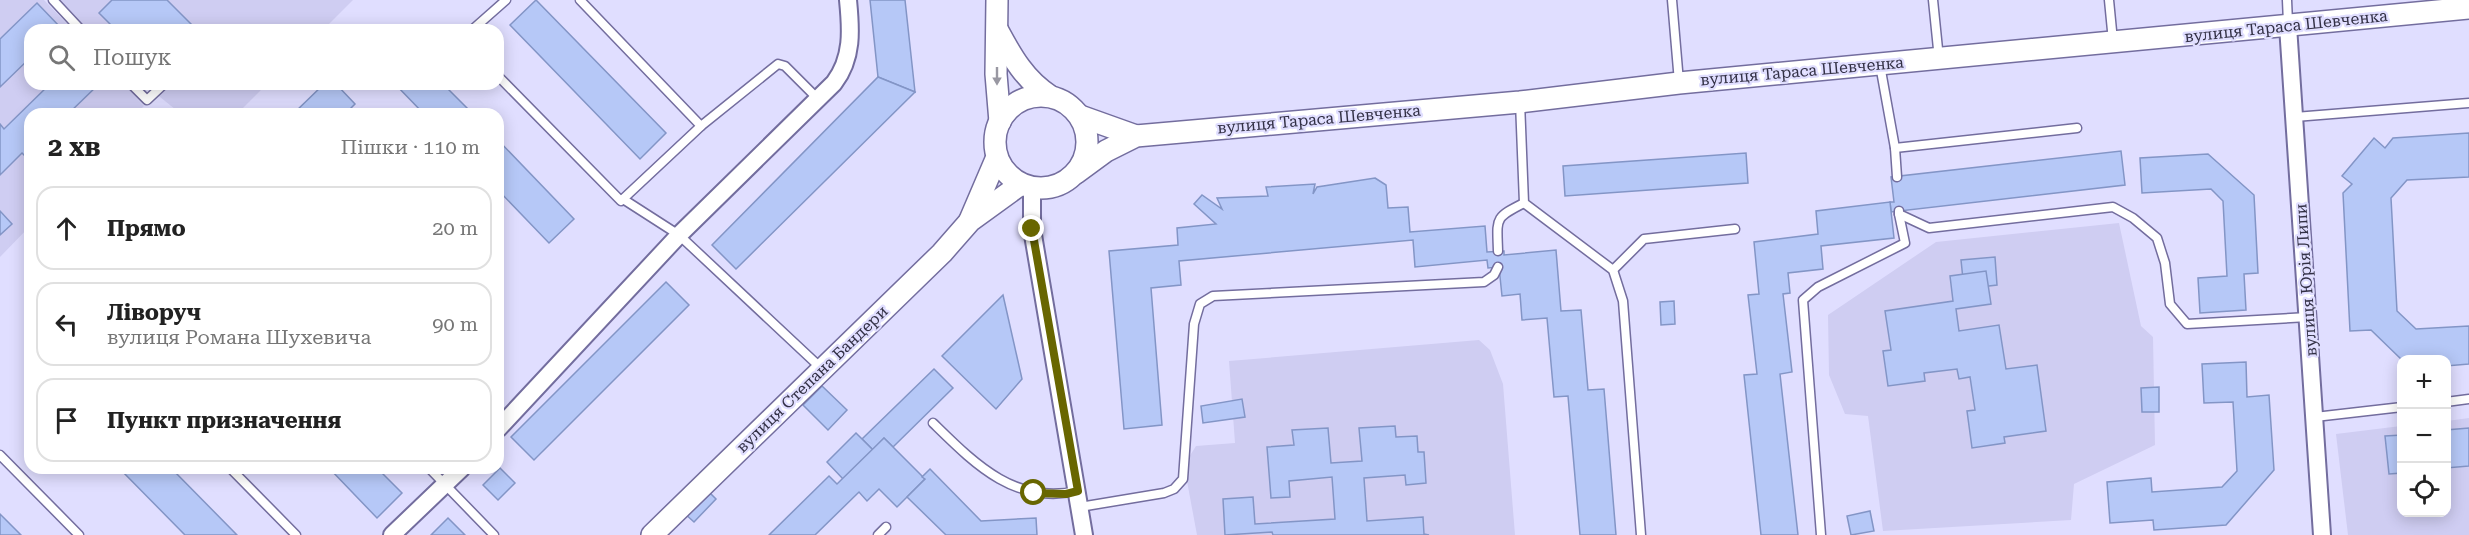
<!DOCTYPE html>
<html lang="uk">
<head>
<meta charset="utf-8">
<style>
  body { margin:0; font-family:"Roboto Serif",serif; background:#f2f2f2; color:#222 }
  .controls { position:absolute; right:18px; bottom:18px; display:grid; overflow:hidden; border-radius:12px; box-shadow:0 3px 15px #0003 }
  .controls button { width:54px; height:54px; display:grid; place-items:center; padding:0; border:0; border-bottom:2px solid #e0e0e0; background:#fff; color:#222; font:30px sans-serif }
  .stop { position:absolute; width:18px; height:18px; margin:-14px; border:4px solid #686600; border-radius:50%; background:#fff }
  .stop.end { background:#686600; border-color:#fff; box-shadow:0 2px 6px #0008 }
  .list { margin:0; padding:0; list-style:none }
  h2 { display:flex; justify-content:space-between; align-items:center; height:78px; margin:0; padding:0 24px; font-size:26px }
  h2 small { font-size:20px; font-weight:400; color:#767676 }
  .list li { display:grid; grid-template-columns:39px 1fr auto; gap:18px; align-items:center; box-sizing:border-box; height:84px; margin:0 12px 12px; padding:0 12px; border:2px solid #e0e0e0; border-radius:18px }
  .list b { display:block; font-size:22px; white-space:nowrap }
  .list p { margin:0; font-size:20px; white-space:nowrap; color:#767676 }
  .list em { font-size:20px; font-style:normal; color:#767676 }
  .icon { flex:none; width:33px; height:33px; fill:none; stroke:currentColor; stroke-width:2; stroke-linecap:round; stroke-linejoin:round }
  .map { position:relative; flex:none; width:2469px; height:535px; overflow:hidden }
  .search { position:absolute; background:#fff; box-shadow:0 3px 15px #0003; left:24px; top:24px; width:480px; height:66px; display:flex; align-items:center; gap:15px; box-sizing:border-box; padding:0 21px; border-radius:18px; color:#767676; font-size:22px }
  .panel { position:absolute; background:#fff; box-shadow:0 3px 15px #0003; left:24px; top:108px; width:480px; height:366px; border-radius:18px }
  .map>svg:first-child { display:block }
  .built { fill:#cfcdf2 }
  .building { fill:#b6c8f7; stroke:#8395c6; stroke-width:1.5 }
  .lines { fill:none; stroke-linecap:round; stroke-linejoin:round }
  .service-casing { stroke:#736d9e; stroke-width:11 }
  .minor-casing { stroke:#736d9e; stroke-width:20 }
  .tertiary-casing { stroke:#736d9e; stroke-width:24 }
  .service { stroke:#fff; stroke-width:8 }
  .minor { stroke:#fff; stroke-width:16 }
  .tertiary { stroke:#fff; stroke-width:21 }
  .oneway { fill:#9998a2 }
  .route { stroke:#686600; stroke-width:8 }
  .labels { text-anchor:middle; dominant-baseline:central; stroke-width:4.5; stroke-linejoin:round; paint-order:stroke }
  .street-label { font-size:16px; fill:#333146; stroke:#e0deff }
</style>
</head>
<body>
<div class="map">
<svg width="2469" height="535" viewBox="0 0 2469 535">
  <rect width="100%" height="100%" fill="#e0deff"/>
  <g class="built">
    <polygon points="0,0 44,0 73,30 30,30 30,84 123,84 144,106 136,114 30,114 30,226 0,257"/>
    <polygon points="57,0 353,0 323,30 88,30"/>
    <polygon points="144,84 267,84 237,114 181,114"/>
    <polygon points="2119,223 2141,326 2153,337 2155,445 2074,484 2071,520 1883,531 1868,416 1845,414 1829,375 1828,315 1936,242"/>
    <polygon points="1479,340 1490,350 1503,384 1515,535 1197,535 1184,465 1196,446 1235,443 1229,361"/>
    <polygon points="2469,418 2469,535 2348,535 2336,434 2401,426 2402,512 2446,512 2447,421"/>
  </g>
  <g class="building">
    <polygon points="112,0 167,0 192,25 187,30 116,30 99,13"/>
    <polygon points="536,0 666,133 640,159 510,25"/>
    <polygon points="870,0 905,0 915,92 878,77"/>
    <polygon points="37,3 61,28 59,30 30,30 30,58 0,87 0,39"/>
    <polygon points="878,77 915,92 736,269 712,245"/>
    <polygon points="50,84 99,84 68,114 30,114 30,152 25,156 22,153 0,175 0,124 4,129"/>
    <polygon points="324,84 336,84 355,104 345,114 293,114"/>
    <polygon points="395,84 443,84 473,114 424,114"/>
    <polygon points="2469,133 2469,177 2407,180 2391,198 2397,311 2416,329 2469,326 2469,364 2446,366 2446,360 2402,360 2371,330 2350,331 2343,193 2352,184 2342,176 2374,138 2385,148 2393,138"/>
    <polygon points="498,140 574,219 549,243 498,190"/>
    <polygon points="2121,151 2125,185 1891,212 1890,202 1894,202 1891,177"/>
    <polygon points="1746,153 1748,183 1565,196 1563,166"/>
    <polygon points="2208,154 2254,195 2258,273 2244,274 2246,310 2200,313 2198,278 2227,276 2223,201 2211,189 2142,193 2140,158"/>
    <polygon points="1375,178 1386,185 1388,208 1408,207 1410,232 1485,226 1487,252 1504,251 1504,255 1556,250 1561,311 1581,310 1588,390 1604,389 1616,535 1580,535 1568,396 1554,397 1547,318 1522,320 1520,294 1502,296 1499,267 1488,268 1487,260 1415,267 1413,240 1179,261 1181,285 1151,288 1162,425 1124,429 1109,251 1178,245 1177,228 1216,224 1194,204 1202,195 1222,209 1217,198 1268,196 1266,187 1315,184 1313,194 1317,187"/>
    <polygon points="1890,202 1894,238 1821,246 1823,269 1788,273 1790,293 1783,294 1792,372 1780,374 1798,535 1761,535 1744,375 1757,374 1748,295 1759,294 1754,242 1818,234 1816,211"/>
    <polygon points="0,211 12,224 0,235"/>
    <polygon points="1995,257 1997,285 1964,289 1961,260"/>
    <polygon points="1986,271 1991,304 1956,309 1959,331 1999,325 2006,369 2037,365 2046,431 2004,437 2005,443 1972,448 1967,411 1975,410 1970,377 1959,379 1957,369 1924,373 1925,381 1888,386 1883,351 1891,350 1885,311 1953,301 1950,276"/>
    <polygon points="666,282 689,305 534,460 511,437"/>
    <polygon points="1003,295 1022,379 996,409 942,356"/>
    <polygon points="1674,301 1675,324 1661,325 1660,302"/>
    <polygon points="2246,362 2247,397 2269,395 2274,470 2226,525 2154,530 2153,520 2110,523 2107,482 2151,478 2152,492 2222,487 2237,471 2233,402 2204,403 2202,364"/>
    <polygon points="934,369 953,388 893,447 884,438 873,450 862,439"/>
    <polygon points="822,386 847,410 828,430 803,405"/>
    <polygon points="2159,387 2159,412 2142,412 2141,388"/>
    <polygon points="1242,399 1245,417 1203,423 1201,406"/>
    <polygon points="1395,426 1396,437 1417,436 1418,452 1424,452 1426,483 1406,485 1405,475 1364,478 1367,521 1423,517 1424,534 1429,535 1273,535 1272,532 1225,535 1223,499 1253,497 1255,524 1335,519 1332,477 1289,481 1290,497 1271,498 1267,447 1294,445 1292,430 1328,428 1331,463 1362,461 1359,428"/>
    <polygon points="2469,428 2469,466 2446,468 2446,430"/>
    <polygon points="856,433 873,450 843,479 827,462"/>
    <polygon points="2402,435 2402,473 2389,474 2385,436"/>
    <polygon points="884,438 925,479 897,507 879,489 867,501 859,492 815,535 769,535 829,476 837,484"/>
    <polygon points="119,468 171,468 237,535 185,535"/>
    <polygon points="329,468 377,468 402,493 377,518"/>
    <polygon points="500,468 515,483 498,500 483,485"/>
    <polygon points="930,469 981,521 1036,518 1037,535 946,535 907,497 925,479 922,477"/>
    <polygon points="705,488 716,499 694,522 683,512"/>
    <polygon points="1870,511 1874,531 1851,535 1847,516"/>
    <polygon points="0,514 21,535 0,535"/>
    <polygon points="448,518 465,535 431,535"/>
  </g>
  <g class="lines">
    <defs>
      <g id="service">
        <polyline points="53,0 81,30"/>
        <polyline points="580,0 701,126 778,64 785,66 818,99"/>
        <polyline points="1672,0 1679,82"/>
        <polyline points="1933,0 1939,59"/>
        <polyline points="2109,0 2113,41"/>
        <polyline points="2287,0 2288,23"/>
        <polyline points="472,30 506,0"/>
        <polyline points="1880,65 1895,148 1897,177"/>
        <polyline points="498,76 621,201 623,199"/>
        <polyline points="131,84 147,100 164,84"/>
        <polyline points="1520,102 1524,203 1613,270 1623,301 1641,535"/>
        <polyline points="2295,117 2469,103"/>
        <polyline points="701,126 623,199 679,235 821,368"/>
        <polyline points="1895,148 2077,128"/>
        <polyline points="1899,211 1899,214 1929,228 2113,207 2133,218 2157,238 2165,263 2170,304 2187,324 2308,317"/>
        <path d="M1498,251C1497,218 1494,218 1524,203"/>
        <polyline points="1613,270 1644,239 1735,229"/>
        <polyline points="2446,402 2469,399"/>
        <polyline points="2315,417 2402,407"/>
        <path d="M933,423C974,463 1014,505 1077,491"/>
        <polyline points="0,455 79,535"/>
        <polyline points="230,468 296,535"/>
        <polyline points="429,468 494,535"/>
        <polyline points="1080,507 1164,493 1174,489 1183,479 1194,324 1200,304 1213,296 1484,282 1494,275 1498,267"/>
        <polyline points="878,535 886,527"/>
        <polyline points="1821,535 1803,300 1818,287 1905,243 1899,214"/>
      </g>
      <g id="minor">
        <polyline points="2288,26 2322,535"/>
        <polyline points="1032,188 1032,229 1084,535"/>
        <path d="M498,429L679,235L834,83C853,58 851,30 848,0"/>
        <polyline points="392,535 462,468"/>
      </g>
      <g id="tertiary">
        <polyline points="997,0 996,74 1000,122"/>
        <path d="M998,31C1012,57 1025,80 1050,96"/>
        <circle cx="1041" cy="142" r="46"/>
        <polyline points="1080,116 1136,136"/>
        <polyline points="1076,173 1106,151 1136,136 1520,102 1679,83 2469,8"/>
        <polyline points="970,220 997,157"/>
        <polyline points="652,535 942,253 970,221 1021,184"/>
      </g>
    </defs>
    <use href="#service" class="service-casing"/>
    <use href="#minor" class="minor-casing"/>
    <use href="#tertiary" class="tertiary-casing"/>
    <use href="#service" class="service"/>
    <use href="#minor" class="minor"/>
    <use href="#tertiary" class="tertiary"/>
  </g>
  <defs><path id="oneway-solid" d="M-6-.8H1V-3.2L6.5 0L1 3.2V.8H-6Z" transform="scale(1.5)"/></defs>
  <use class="oneway" href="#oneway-solid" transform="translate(997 76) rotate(90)"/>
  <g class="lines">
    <polyline class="route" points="1032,229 1078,491 1066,494 1034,493"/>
  </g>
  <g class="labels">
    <g class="street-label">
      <text transform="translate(2286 26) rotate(-6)">вулиця Тараса Шевченка</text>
      <text transform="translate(1802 71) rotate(-5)">вулиця Тараса Шевченка</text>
      <text transform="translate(1319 119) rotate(-5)">вулиця Тараса Шевченка</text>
      <text transform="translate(2306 280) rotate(-94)">вулиця Юрія Липи</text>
      <text transform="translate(812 379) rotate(-44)">вулиця Степана Бандери</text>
    </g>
  </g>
</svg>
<div class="controls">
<button>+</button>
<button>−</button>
<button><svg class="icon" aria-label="locate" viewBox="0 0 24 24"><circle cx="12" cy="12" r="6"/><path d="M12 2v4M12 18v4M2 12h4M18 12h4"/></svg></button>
</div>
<div class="stop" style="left:1034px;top:493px"></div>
<div class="stop end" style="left:1032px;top:229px"></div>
<div class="search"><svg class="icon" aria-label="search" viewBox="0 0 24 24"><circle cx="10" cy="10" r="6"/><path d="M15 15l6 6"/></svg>Пошук</div>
<section class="panel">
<h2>2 хв<small>Пішки · 110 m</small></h2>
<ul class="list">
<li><svg class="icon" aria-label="ahead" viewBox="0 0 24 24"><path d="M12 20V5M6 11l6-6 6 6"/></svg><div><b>Прямо</b></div><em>20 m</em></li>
<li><svg class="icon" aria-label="left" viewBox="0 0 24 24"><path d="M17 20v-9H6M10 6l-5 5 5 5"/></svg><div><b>Ліворуч</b><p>вулиця Романа Шухевича</p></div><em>90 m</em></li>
<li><svg class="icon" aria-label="arrive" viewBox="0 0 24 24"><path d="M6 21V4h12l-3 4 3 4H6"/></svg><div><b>Пункт призначення</b></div></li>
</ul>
</section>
</div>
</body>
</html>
